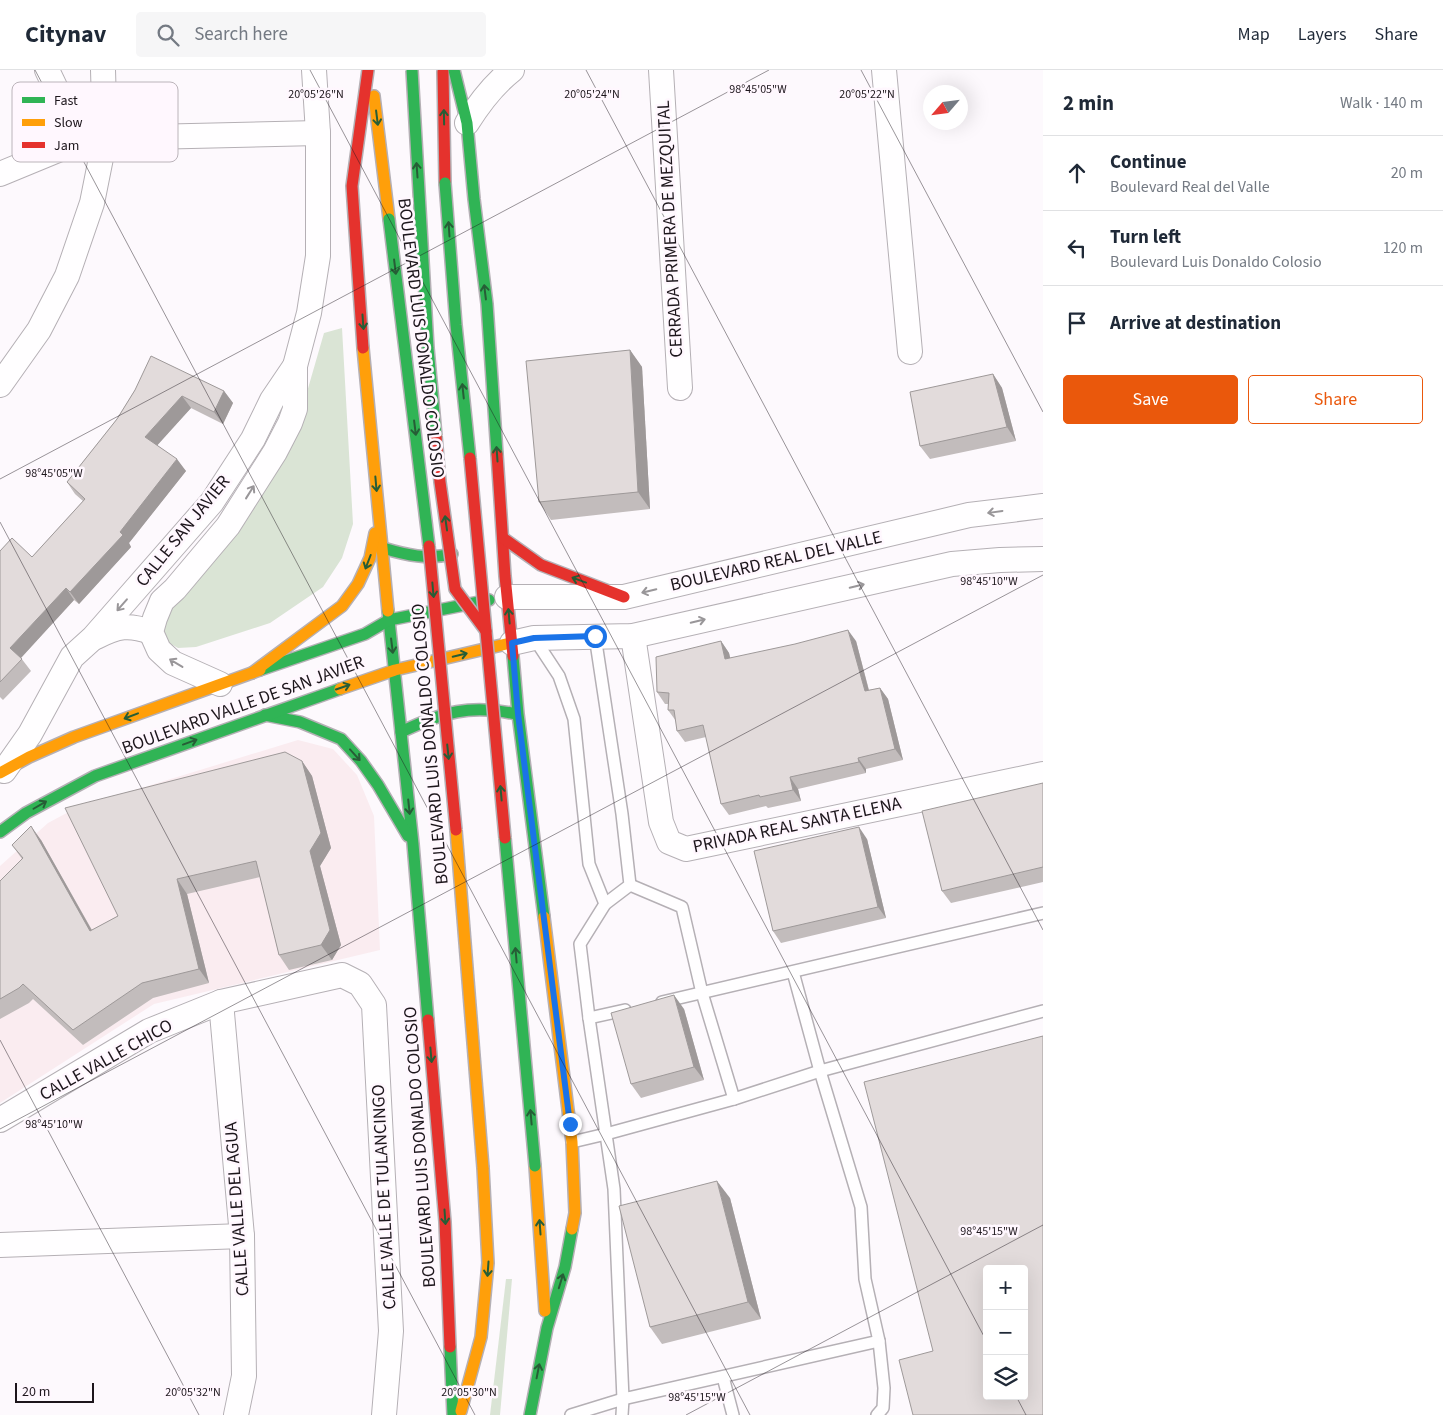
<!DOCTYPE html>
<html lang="en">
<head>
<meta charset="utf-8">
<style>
  body { margin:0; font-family:"Source Sans 3",sans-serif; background:#f6f6f7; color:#1f2937 }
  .controls { position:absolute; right:15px; bottom:15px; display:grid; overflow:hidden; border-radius:5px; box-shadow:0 5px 20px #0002 }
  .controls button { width:45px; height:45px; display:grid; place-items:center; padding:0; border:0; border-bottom:1px solid #e0e1e3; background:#fff; color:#1f2937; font:25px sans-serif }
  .compass { position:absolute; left:923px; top:15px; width:45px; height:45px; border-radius:50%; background:#fff; box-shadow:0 5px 20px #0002; rotate:242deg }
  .scale { position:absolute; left:15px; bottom:12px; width:79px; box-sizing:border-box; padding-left:5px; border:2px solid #1d161c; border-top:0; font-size:14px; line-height:18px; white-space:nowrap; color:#1d161c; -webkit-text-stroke:4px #fff7fe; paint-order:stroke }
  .stop { position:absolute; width:15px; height:15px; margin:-11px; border:4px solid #1a73e8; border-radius:50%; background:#fff }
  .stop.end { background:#1a73e8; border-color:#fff; box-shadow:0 1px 5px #0008 }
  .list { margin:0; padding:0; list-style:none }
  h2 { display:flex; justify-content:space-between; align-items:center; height:65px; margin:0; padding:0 20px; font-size:21px }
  h2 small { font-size:16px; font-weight:400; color:#747a83 }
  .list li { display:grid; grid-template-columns:32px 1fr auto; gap:15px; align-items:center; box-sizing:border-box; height:75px; padding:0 20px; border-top:1px solid #e0e1e3 }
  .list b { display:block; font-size:19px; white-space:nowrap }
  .list p { margin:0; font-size:16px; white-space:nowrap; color:#747a83 }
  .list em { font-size:16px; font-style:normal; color:#747a83 }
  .actions { display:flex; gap:10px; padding:15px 20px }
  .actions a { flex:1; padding:11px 0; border:1px solid #ea580c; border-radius:5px; text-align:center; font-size:18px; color:#ea580c }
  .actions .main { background:#ea580c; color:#fff }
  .icon { flex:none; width:28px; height:28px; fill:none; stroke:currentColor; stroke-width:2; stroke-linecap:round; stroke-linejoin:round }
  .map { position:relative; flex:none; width:1043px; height:1345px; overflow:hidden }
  header { display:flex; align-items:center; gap:30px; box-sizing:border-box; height:70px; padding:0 25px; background:#fff; border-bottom:1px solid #e0e1e3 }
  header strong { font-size:24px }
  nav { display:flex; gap:28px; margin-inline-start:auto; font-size:18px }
  .search { width:350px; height:45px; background:#f6f6f7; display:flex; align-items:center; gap:12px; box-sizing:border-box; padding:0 18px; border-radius:5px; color:#747a83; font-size:19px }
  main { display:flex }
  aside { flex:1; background:#fff }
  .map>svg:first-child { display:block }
  .commercial { fill:#faecf0 }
  .green { fill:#dae4d5 }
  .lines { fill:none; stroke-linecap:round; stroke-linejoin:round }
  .lane-casing { stroke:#b5b0b5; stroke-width:14 }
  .street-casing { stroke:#b5b0b5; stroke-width:26 }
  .fast-casing { stroke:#b5b0b5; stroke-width:14 }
  .slow-casing { stroke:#b5b0b5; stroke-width:14 }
  .jam-casing { stroke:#b5b0b5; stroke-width:14 }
  .lane { stroke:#fffeff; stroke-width:11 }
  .street { stroke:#fffeff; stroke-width:24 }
  .fast { stroke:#30b455; stroke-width:11 }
  .slow { stroke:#ff9f0a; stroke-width:11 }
  .jam { stroke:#e5322d; stroke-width:11 }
  .fast-bridge-casing { stroke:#b5b0b5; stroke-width:14; stroke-linecap:butt }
  .slow-bridge-casing { stroke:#b5b0b5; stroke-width:14; stroke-linecap:butt }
  .jam-bridge-casing { stroke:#b5b0b5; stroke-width:14; stroke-linecap:butt }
  .fast-bridge { stroke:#30b455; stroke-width:11 }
  .slow-bridge { stroke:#ff9f0a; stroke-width:11 }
  .jam-bridge { stroke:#e5322d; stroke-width:11 }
  .wall { fill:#c2bcbc }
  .shaded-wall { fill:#9e9999 }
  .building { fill:#e2dbdb; stroke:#9e9999; fill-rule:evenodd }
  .oneway { stroke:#265d36 }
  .oneway2 { stroke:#999699 }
  .route { stroke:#1a73e8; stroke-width:6 }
  .ticks { fill:none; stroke:#1d161c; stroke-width:1; stroke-opacity:0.45 }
  .labels { text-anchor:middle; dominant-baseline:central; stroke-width:5; stroke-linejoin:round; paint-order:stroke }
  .street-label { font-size:18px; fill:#1d161c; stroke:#fff7fe }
  .key { fill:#fff7fe; stroke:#bbb4ba; stroke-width:1 }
  .key-label { font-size:14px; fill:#1d161c }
  .ticks-label { font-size:12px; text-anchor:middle; fill:#1d161c; stroke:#fff7fe; stroke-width:5; stroke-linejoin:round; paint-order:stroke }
</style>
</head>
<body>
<header>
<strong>Citynav</strong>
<div class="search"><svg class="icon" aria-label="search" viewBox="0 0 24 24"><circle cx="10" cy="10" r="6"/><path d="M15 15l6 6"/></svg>Search here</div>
<nav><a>Map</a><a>Layers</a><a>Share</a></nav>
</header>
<main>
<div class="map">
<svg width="1043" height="1345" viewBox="0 0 1043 1345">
  <rect width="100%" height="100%" fill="#fdf9fd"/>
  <polygon class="commercial" points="298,670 333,679 357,705 374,746 380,880 154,934 0,1033 0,796 48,753 76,738"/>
  <g class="green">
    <polygon points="342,258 353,454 342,488 323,517 270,553 196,577 178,578 164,570 163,547 296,360 324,263"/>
    <polygon points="506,1209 512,1209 500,1345 490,1345"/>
  </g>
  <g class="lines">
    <defs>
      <g id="lane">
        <polyline points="595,566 622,744 630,815 605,834 580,874 589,948 614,1119 623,1329 879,1271 865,1209 861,1137 820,1001 793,902"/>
        <polyline points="534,568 559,606 574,649 589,794 605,834"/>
        <polyline points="630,815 682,837 702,923 734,1029"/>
        <polyline points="662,932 1043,843"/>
        <polyline points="589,948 625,940"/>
        <polyline points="572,1072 606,1064 734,1029 820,1001 1043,941"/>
        <polyline points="723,1307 733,1345"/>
        <polyline points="571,1345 623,1329 622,1345"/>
        <polyline points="877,1345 883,1338 884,1318 879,1271"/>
      </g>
      <g id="street">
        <polyline points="47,0 58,23 64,50 63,78"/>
        <polyline points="661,0 680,318"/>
        <polyline points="884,0 910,282"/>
        <path d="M467,53C480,32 493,15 512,0"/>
        <polyline points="0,104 63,78 105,68 318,63"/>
        <polyline points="0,315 39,260 67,206 92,133 105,68 103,0"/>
        <polyline points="507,527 624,527 969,445 1043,436"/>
        <polyline points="633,566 661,752 669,772 686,779 1043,704"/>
        <path d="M96,567C118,556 128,554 151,562"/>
        <polyline points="512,573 534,568 633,566 952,494 1000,490 1043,489"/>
        <polyline points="220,614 173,593 159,580 151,562 155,548 162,531 175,519 228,456 275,382 290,353 295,339 295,296 309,243 318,186 318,63 314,0"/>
        <polyline points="4,701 30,664 72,587 93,568 212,432 253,369 272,330 295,296"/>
        <polyline points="221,932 242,1166 244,1306 236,1345"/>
        <polyline points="0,1050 149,961 221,932 342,905 360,914 374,935 391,1261 384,1345"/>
        <polyline points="0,1175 242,1166"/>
      </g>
      <g id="fast">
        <polyline points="454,0 467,53 474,129 487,234 497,384"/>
        <path d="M383,478C406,485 428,490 452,484"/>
        <polyline points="388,541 413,774 428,950"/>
        <polyline points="513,586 518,644 544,847"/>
        <polyline points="260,600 365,564 389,550 489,530"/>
        <polyline points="265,645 300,652 341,669 361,691 378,715 408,766"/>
        <path d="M401,662C443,642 470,634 516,644"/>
        <polyline points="0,762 26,743 95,706 340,619"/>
        <polyline points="450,1277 453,1345"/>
        <polyline points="530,1345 547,1258 565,1197 572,1159"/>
      </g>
      <g id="slow">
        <polyline points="374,26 389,149"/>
        <polyline points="363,278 388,541"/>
        <polyline points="252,603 342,536 358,514 370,488 375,463"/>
        <polyline points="340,619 395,600 510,573"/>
        <polyline points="0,703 29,687 74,667 260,600"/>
        <polyline points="544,847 572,1072 575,1143 572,1159"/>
        <polyline points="535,1096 545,1241"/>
        <polyline points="461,1341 481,1267 488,1193 483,1098"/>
      </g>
      <g id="jam">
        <polyline points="443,2 445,113"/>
        <polyline points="363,278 352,116 368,0"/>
        <polyline points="497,384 505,506 513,586"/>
        <polyline points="503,468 541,495 624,527"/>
        <polyline points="428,950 445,1152 450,1277"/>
      </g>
    </defs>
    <use href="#lane" class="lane-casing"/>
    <use href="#street" class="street-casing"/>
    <use href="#fast" class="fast-casing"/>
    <use href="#slow" class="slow-casing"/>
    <use href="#jam" class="jam-casing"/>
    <use href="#lane" class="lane"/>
    <use href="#street" class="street"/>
    <use href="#fast" class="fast"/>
    <use href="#slow" class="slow"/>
    <use href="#jam" class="jam"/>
    <defs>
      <g id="fast-bridge">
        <polyline points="412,0 428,278 436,366"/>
        <polyline points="445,113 456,255 470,388"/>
        <polyline points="389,149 429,476"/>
        <polyline points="505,768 535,1096"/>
      </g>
      <polyline id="slow-bridge" points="456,760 483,1098"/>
      <g id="jam-bridge">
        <polyline points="436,366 440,412 455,519 486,561"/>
        <polyline points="470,388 505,768"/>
        <polyline points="429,476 456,760"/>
      </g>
    </defs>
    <use href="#fast-bridge" class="fast-bridge-casing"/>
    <use href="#slow-bridge" class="slow-bridge-casing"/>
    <use href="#jam-bridge" class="jam-bridge-casing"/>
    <use href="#fast-bridge" class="fast-bridge"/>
    <use href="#slow-bridge" class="slow-bridge"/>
    <use href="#jam-bridge" class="jam-bridge"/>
  </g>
  <g class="wall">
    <polygon points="630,280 642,297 650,439 551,450 539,432"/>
    <polygon points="993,304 1002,318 1016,371 930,389 920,376"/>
    <polygon points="135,320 224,321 233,333 223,354 191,338 157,375 186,401 129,473 131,477 79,534 74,530 21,588 31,601 3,630 0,627 0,481 32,487 83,431 75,424 67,412 117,349"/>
    <polygon points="721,571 729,583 730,588 856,571 869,620 880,618 888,629 903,690 866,699 866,703 798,719 801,731 768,738 766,736 729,745 721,734 706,667 685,672 677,661 676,651 668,640 668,634 665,634 657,622"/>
    <polygon points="302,691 312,706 331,778 320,796 341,875 332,890 289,900 279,885 260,807 187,824 209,913 153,928 83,975 33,929 29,933 0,949 0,811 22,789 12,775 41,770 92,860 118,846"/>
    <polygon points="1043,713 1043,812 951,833 942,821"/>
    <polygon points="867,769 886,848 781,873 773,861"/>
    <polygon points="684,939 704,1010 641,1028 631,1014"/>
    <polygon points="730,1128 761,1249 662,1274 650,1257"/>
  </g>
  <g class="shaded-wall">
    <polygon points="630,280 642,297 650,439 638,422"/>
    <polygon points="993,304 1002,318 1016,371 1007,357"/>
    <polygon points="224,321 233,333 223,354 214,342"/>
    <polygon points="182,326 191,338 154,379 145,367"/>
    <polygon points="177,389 186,401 129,473 131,477 79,534 70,522"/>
    <polygon points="66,518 74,530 19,590 10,578"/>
    <polygon points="848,560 856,571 872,633 865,621"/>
    <polygon points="721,571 729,583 733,600 725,589"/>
    <polygon points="880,618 888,629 903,690 895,679"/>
    <polygon points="858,688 866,699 866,703 859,692"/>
    <polygon points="302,691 312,706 331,778 320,796 341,875 332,890 321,875 310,781"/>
    <polygon points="790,707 798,719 801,731 793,720"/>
    <polygon points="31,756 41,770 100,875 90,861"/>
    <polygon points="859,757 867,769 886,848 878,837"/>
    <polygon points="177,809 187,824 209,913 199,899"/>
    <polygon points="674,925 684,939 704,1010 694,997"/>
    <polygon points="717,1111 730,1128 761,1249 748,1232"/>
  </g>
  <g class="building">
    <polygon points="630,280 638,422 539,432 526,291"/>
    <polygon points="151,286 224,321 214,342 182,326 145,367 177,389 120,462 123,465 70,522 66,518 10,578 22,589 0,612 0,481 12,468 32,487 85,429 67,412 117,349 135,320"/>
    <polygon points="993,304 1007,357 920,376 910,322"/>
    <polygon points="848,560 865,621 880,618 895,679 858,688 859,692 790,707 793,720 760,727 759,725 721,734 703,655 677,661 674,640 668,640 669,623 657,622 656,587 721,571 725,589 795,574"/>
    <polygon points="285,682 302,691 321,763 310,781 330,860 321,875 279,885 256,791 177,809 199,899 142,913 73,960 23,914 19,918 0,929 0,811 23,788 12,775 31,756 90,861 118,846 65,738"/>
    <polygon points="1043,713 1043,797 942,821 922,741"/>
    <polygon points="859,757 878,837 773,861 754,781"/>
    <polygon points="674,925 694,997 631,1014 611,943"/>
    <path d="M1043,966V1345H913L899,1290L933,1281L864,1012ZM987,1199H1024V1326H987Z"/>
    <polygon points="717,1111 748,1232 650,1257 619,1136"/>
  </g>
  <defs><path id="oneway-shaft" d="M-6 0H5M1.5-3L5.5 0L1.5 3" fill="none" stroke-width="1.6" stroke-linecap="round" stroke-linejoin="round" transform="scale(1.25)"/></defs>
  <g class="oneway">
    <use href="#oneway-shaft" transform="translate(444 47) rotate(-91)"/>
    <use href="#oneway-shaft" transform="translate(377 48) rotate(83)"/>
    <use href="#oneway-shaft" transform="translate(417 100) rotate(-94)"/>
    <use href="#oneway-shaft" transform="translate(449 159) rotate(-94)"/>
    <use href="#oneway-shaft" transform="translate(395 197) rotate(83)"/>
    <use href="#oneway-shaft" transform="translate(485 222) rotate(-97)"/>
    <use href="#oneway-shaft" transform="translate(363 252) rotate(86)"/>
    <use href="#oneway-shaft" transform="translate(463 321) rotate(-96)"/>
    <use href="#oneway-shaft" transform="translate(415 358) rotate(83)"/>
    <use href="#oneway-shaft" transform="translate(497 384) rotate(-94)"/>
    <use href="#oneway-shaft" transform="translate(376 414) rotate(85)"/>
    <use href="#oneway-shaft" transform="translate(446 453) rotate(-98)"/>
    <use href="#oneway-shaft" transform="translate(368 492) rotate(111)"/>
    <use href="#oneway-shaft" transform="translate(579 510) rotate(-160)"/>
    <use href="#oneway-shaft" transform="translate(433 520) rotate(85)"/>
    <use href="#oneway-shaft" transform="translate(509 546) rotate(-95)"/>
    <use href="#oneway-shaft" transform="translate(392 576) rotate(83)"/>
    <use href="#oneway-shaft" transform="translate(460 585) rotate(-13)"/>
    <use href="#oneway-shaft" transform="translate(343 617) rotate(-19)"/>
    <use href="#oneway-shaft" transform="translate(131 646) rotate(159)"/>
    <use href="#oneway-shaft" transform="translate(190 672) rotate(-20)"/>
    <use href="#oneway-shaft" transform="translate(448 682) rotate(84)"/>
    <use href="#oneway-shaft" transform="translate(355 685) rotate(48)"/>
    <use href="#oneway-shaft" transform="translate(501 723) rotate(-95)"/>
    <use href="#oneway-shaft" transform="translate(40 735) rotate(-30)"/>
    <use href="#oneway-shaft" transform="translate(409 737) rotate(84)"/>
    <use href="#oneway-shaft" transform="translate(516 885) rotate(-95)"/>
    <use href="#oneway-shaft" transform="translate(431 985) rotate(85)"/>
    <use href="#oneway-shaft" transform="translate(531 1047) rotate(-95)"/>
    <use href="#oneway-shaft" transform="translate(445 1147) rotate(86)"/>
    <use href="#oneway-shaft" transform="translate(540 1157) rotate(-94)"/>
    <use href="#oneway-shaft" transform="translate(488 1199) rotate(94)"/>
    <use href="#oneway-shaft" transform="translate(561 1211) rotate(-73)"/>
    <use href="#oneway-shaft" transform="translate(538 1301) rotate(-79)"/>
  </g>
  <g class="oneway2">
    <use href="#oneway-shaft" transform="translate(250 422) rotate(-58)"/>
    <use href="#oneway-shaft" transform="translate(995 442) rotate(172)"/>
    <use href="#oneway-shaft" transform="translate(857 516) rotate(-13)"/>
    <use href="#oneway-shaft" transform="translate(649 521) rotate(167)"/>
    <use href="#oneway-shaft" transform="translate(122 535) rotate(131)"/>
    <use href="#oneway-shaft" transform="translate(698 551) rotate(-13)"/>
    <use href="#oneway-shaft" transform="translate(176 593) rotate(-149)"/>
  </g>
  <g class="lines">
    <polyline class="route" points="570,1054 518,644 512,573 534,568 595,566"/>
  </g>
  <path class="ticks" d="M35,0L750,1345M310,0L987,1272M586,0L1043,860M861,0L1043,342M0,409L769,0M0,452L475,1345M0,970L199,1345M0,1059L1043,505M1016,1326L1026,1345M686,1345L1043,1155"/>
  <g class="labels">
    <g class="street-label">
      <text transform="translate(670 159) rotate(-93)">CERRADA PRIMERA DE MEZQUITAL</text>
      <text transform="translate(421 268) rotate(83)">BOULEVARD LUIS DONALDO COLOSIO</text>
      <text transform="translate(183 461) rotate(-51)">CALLE SAN JAVIER</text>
      <text transform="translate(776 491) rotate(-13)">BOULEVARD REAL DEL VALLE</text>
      <text transform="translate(243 635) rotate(-20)">BOULEVARD VALLE DE SAN JAVIER</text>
      <text transform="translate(430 674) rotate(-95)">BOULEVARD LUIS DONALDO COLOSIO</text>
      <text transform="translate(797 755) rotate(-12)">PRIVADA REAL SANTA ELENA</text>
      <text transform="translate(106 990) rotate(-29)">CALLE VALLE CHICO</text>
      <text transform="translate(420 1077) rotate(-94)">BOULEVARD LUIS DONALDO COLOSIO</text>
      <text transform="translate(384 1127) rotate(-93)">CALLE VALLE DE TULANCINGO</text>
      <text transform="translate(237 1139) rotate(-94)">CALLE VALLE DEL AGUA</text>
    </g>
  </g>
  <rect x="12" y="12" width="166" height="80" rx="8" class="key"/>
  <rect x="22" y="27" width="23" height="6" fill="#30b455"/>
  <rect x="22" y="49" width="23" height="7" fill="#ff9f0a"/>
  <rect x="22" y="72" width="23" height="6" fill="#e5322d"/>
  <g class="key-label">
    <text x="54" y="35">Fast</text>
    <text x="54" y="57">Slow</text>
    <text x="54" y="80">Jam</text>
  </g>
  <g class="ticks-label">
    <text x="758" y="23">98°45'05"W</text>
    <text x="316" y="28">20°05'26"N</text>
    <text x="592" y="28">20°05'24"N</text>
    <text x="867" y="28">20°05'22"N</text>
    <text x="54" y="407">98°45'05"W</text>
    <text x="989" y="515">98°45'10"W</text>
    <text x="54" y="1058">98°45'10"W</text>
    <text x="989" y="1165">98°45'15"W</text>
    <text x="193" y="1326">20°05'32"N</text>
    <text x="469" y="1326">20°05'30"N</text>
    <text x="697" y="1331">98°45'15"W</text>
  </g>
</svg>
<div class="controls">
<button>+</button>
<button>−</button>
<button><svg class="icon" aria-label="layers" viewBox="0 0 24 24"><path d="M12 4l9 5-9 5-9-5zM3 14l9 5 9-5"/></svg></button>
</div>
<svg class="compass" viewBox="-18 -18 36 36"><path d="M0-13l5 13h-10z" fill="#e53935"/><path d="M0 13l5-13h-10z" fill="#747a83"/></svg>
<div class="scale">20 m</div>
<div class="stop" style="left:595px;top:566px"></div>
<div class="stop end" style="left:570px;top:1054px"></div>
</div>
<aside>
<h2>2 min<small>Walk · 140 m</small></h2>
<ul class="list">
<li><svg class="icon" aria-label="ahead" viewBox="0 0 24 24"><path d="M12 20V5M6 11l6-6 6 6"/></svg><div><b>Continue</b><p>Boulevard Real del Valle</p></div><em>20 m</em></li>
<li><svg class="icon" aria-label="left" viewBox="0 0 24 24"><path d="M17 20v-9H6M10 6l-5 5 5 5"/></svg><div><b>Turn left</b><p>Boulevard Luis Donaldo Colosio</p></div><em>120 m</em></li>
<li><svg class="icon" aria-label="arrive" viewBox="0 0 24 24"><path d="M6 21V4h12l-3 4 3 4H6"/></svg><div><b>Arrive at destination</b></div></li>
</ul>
<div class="actions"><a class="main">Save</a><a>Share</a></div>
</aside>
</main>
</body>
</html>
